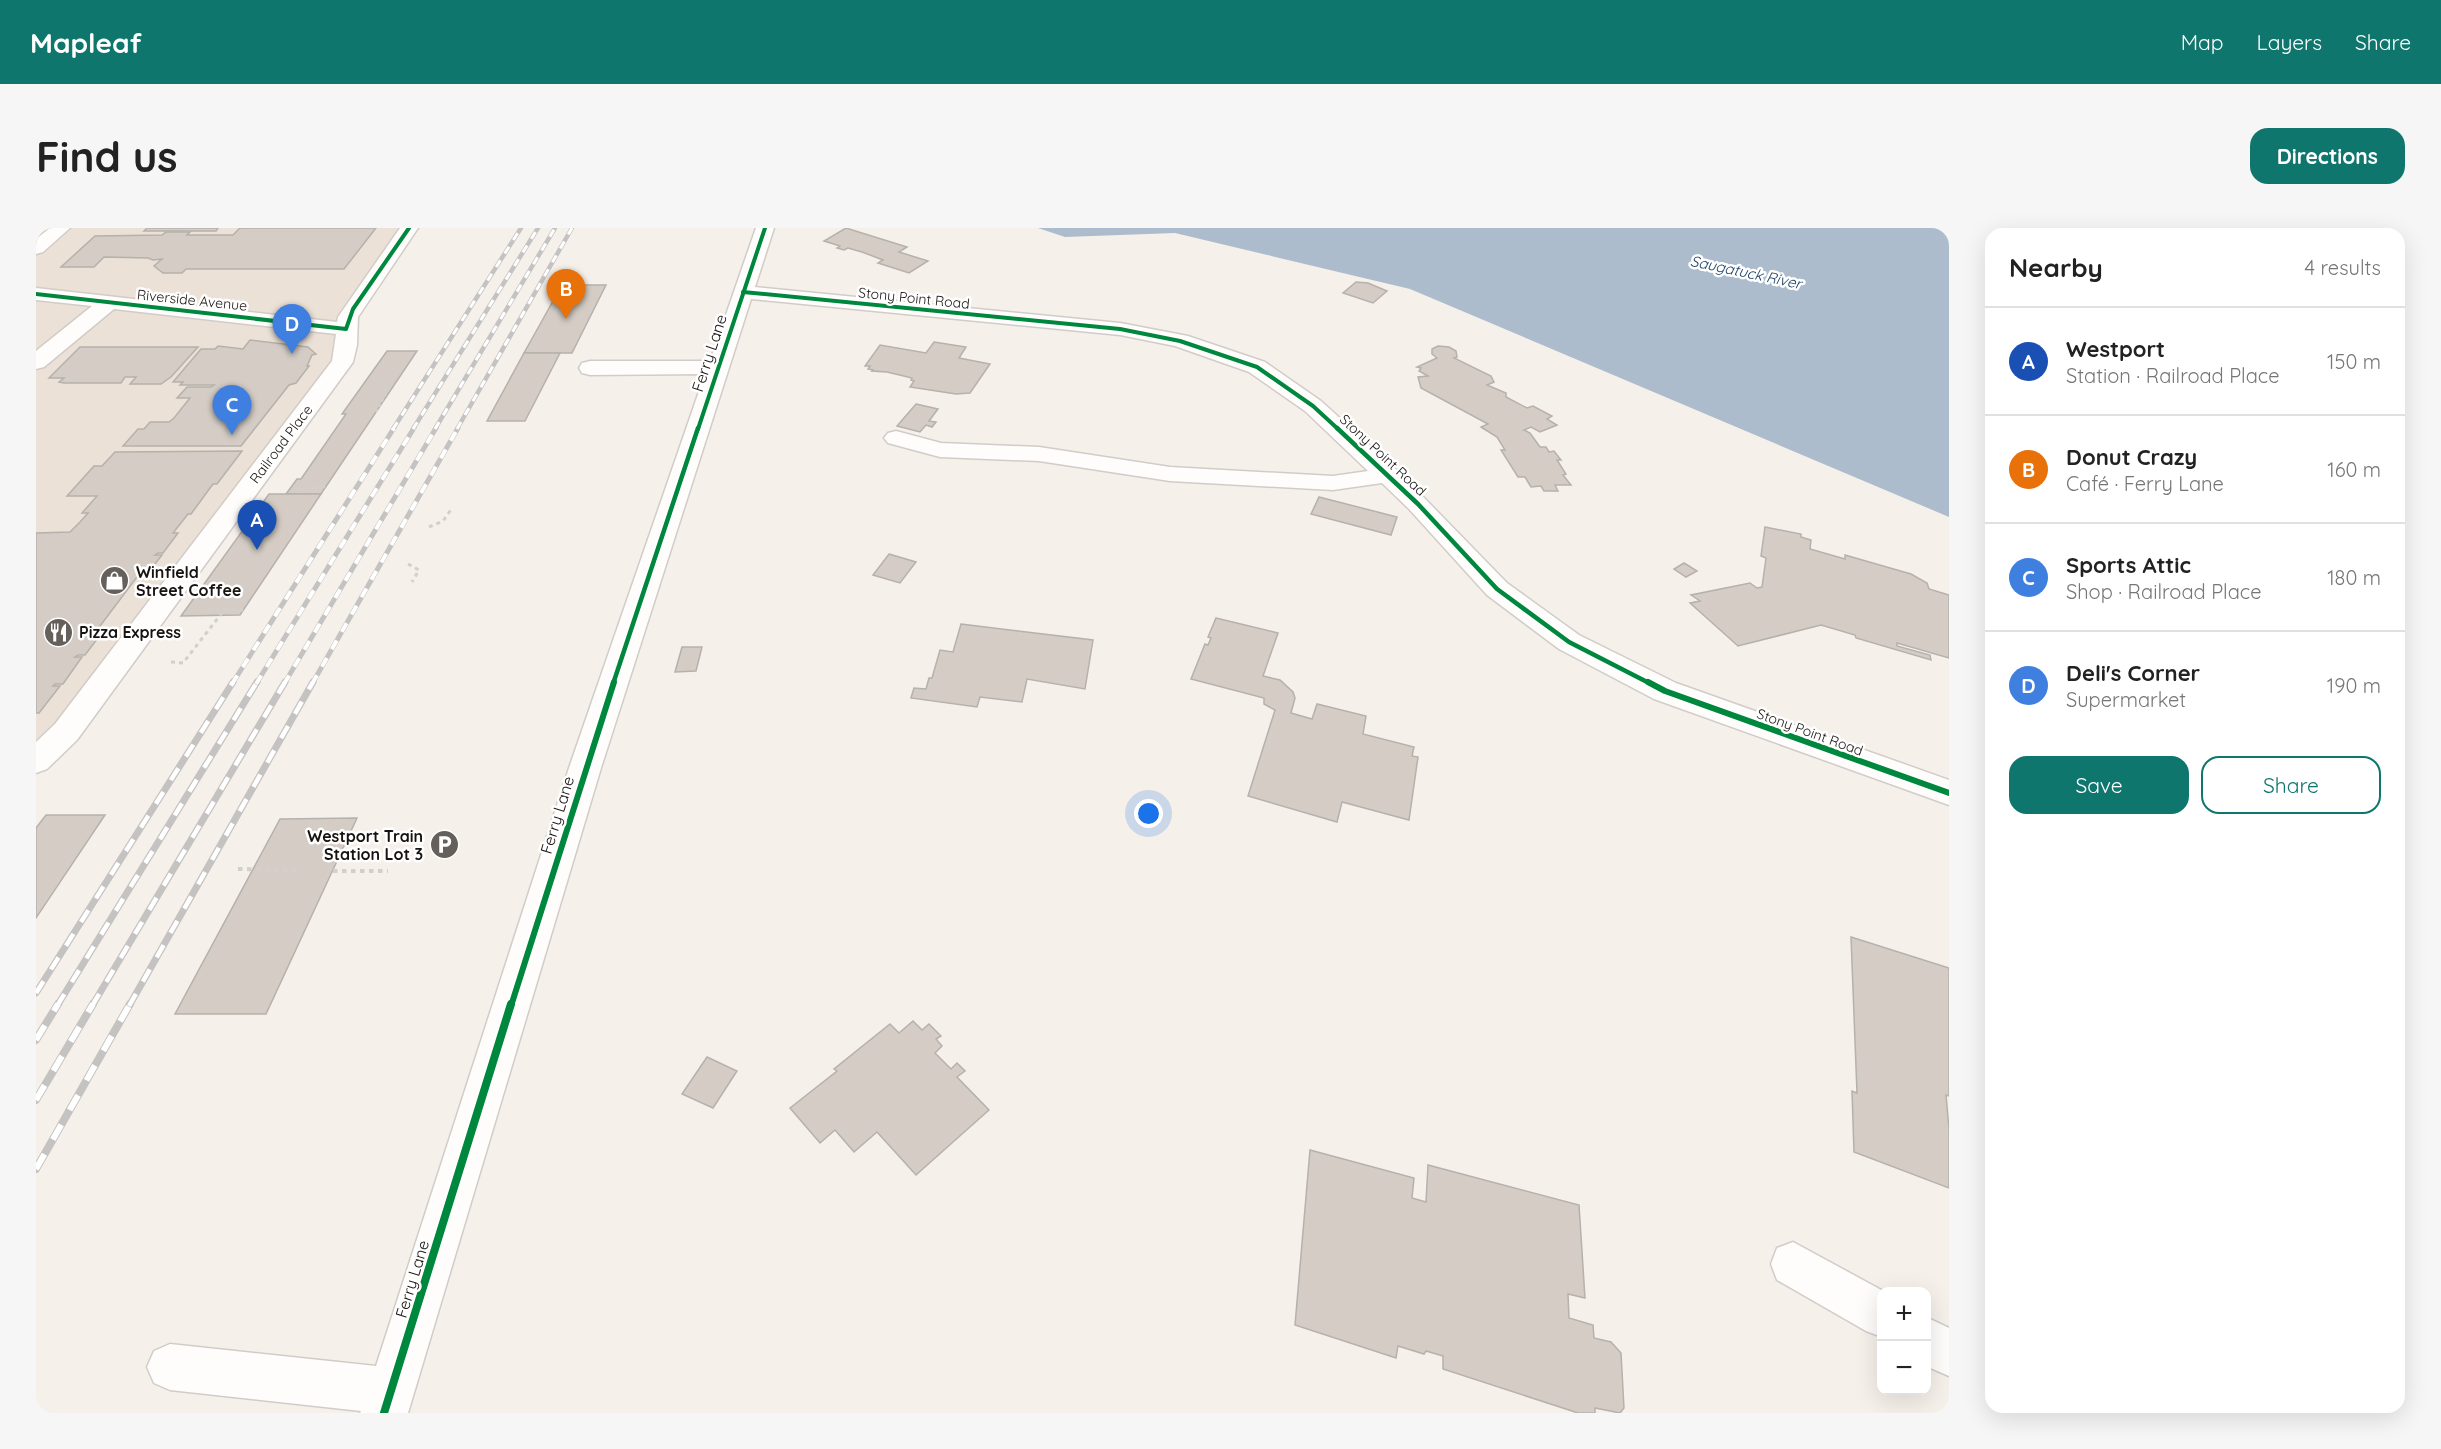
<!DOCTYPE html>
<html lang="en">
<head>
<meta charset="utf-8">
<style>
  body { margin:0; font-family:Quicksand,sans-serif; background:#f6f6f6; color:#222 }
  .controls { position:absolute; right:18px; bottom:18px; display:grid; overflow:hidden; border-radius:12px; box-shadow:0 6px 24px #0002 }
  .controls button { width:54px; height:54px; display:grid; place-items:center; padding:0; border:0; border-bottom:2px solid #e0e0e0; background:#fff; color:#222; font:30px sans-serif }
  .you { position:absolute; left:1113px; top:586px; width:21px; height:21px; margin:-15px; border:4px solid #fff; border-radius:50%; background:#1a73e8; box-shadow:0 0 0 9px #1a73e833 }
  .badge { display:grid; place-items:center; width:39px; height:39px; border-radius:50%; background:#0f766e; color:#fff; font-size:20px; font-weight:700 }
  .pin { position:absolute; translate:-50% -50px; filter:drop-shadow(0 2px 3px #0008) }
  .pin::after { content:''; position:absolute; top:32px; width:21px; height:18px; background:inherit; clip-path:polygon(0 0,100% 0,50% 100%) }
  .list { margin:0; padding:0; list-style:none }
  h2 { display:flex; justify-content:space-between; align-items:center; height:78px; margin:0; padding:0 24px; font-size:26px }
  h2 small { font-size:20px; font-weight:400; color:#767676 }
  .list li { display:grid; grid-template-columns:39px 1fr auto; gap:18px; align-items:center; box-sizing:border-box; height:108px; padding:0 24px; border-top:2px solid #e0e0e0 }
  .list b { display:block; font-size:22px; white-space:nowrap }
  .list p { margin:0; font-size:20px; white-space:nowrap; color:#767676 }
  .list em { font-size:20px; font-style:normal; color:#767676 }
  .actions { display:flex; gap:12px; padding:18px 24px }
  .actions a { flex:1; padding:14px 0; border:2px solid #0f766e; border-radius:18px; text-align:center; font-size:21px; color:#0f766e }
  .actions .main { background:#0f766e; color:#fff }
  .map { position:relative; flex:none; width:1913px; height:1185px; overflow:hidden; border-radius:18px }
  header { display:flex; align-items:center; gap:36px; box-sizing:border-box; height:84px; padding:0 30px; background:#0f766e; color:#fff }
  header strong { font-size:28px }
  nav { display:flex; gap:33px; margin-inline-start:auto; font-size:21px }
  .intro { display:flex; align-items:center; justify-content:space-between; box-sizing:border-box; height:144px; padding:0 36px }
  h1 { margin:0; font-size:42px }
  .button { padding:15px 27px; border-radius:18px; background:#0f766e; color:#fff; font-size:21px; font-weight:700 }
  main { display:flex; gap:36px; padding:0 36px }
  aside { flex:1; background:#fff; border-radius:18px; box-shadow:0 6px 24px #0002 }
  .map>svg:first-child { display:block }
  .built { fill:#ece1d6 }
  .water { fill:#adbccc }
  .building { fill:#d4ccc5; stroke:#b5b1ac; stroke-width:1.5 }
  .lines { fill:none; stroke-linecap:round; stroke-linejoin:round }
  .minor-casing { stroke:#d1ccc8; stroke-width:3 }
  .path-far2 { stroke:#d1d0ce; stroke-width:2; stroke-dasharray:3 3; stroke-linecap:butt }
  .path-far1 { stroke:#d1d0ce; stroke-width:3; stroke-dasharray:4 4; stroke-linecap:butt }
  .path { stroke:#d1d0ce; stroke-width:4; stroke-dasharray:4.5 4.5; stroke-linecap:butt }
  .minor { fill:#fefdfc; fill-rule:evenodd }
  .rail-far3-casing { stroke:#c5c3c2; stroke-width:4.5 }
  .rail-far2-casing { stroke:#c5c3c2; stroke-width:5 }
  .rail-far1-casing { stroke:#c5c3c2; stroke-width:7 }
  .rail-casing { stroke:#c5c3c2; stroke-width:8 }
  .rail-far3 { stroke:#fff; stroke-width:3; stroke-dasharray:8; stroke-linecap:butt }
  .rail-far2 { stroke:#fff; stroke-width:4; stroke-dasharray:10; stroke-linecap:butt }
  .rail-far1 { stroke:#fff; stroke-width:4.5; stroke-dasharray:14; stroke-linecap:butt }
  .rail { stroke:#fff; stroke-width:6; stroke-dasharray:17; stroke-linecap:butt }
  .cycleway-far3-casing { stroke:#fff; stroke-width:6 }
  .cycleway-far2-casing { stroke:#fff; stroke-width:8 }
  .cycleway-far1-casing { stroke:#fff; stroke-width:10 }
  .cycleway-casing { stroke:#fff; stroke-width:11 }
  .cycleway-far3 { stroke:#00873e; stroke-width:4 }
  .cycleway-far2 { stroke:#00873e; stroke-width:4.5 }
  .cycleway-far1 { stroke:#00873e; stroke-width:6 }
  .cycleway { stroke:#00873e; stroke-width:8 }
  .labels { text-anchor:middle; dominant-baseline:central; stroke-width:5; stroke-linejoin:round; paint-order:stroke }
  .far-street-label { font-size:14px; fill:#171310; stroke:#fff }
  .far-water-label { font-size:15px; font-style:italic; fill:#204469; stroke:#fff }
  .street-label { font-size:16px; fill:#171310; stroke:#fff }
  .poi-label { font-size:16px; font-weight:bold; fill:#171310; stroke:#fff; text-anchor:start }
</style>
</head>
<body>
<header>
<strong>Mapleaf</strong>
<nav><a>Map</a><a>Layers</a><a>Share</a></nav>
</header>
<div class="intro"><h1>Find us</h1><a class="button">Directions</a></div>
<main>
<div class="map">
<svg width="1913" height="1185" viewBox="0 0 1913 1185">
  <rect width="100%" height="100%" fill="#f6f0ea"/>
  <polygon class="built" points="0,0 373,0 324,70 312,113 0,533"/>
  <polygon class="water" points="1002,0 1913,0 1913,289 1374,61 1139,5 1029,9"/>
  <g class="building">
    <polygon points="111,0 182,0 180,3 108,3"/>
    <polygon points="204,0 340,0 308,41 150,41 146,45 127,45 118,38 126,31 117,32 112,30 68,29 58,39 25,39 59,8 126,7 130,4 154,4 151,7 197,7"/>
    <polygon points="810,0 871,19 863,24 892,33 873,45 842,35 847,32 826,24 812,20 808,22 801,20 804,18 788,13"/>
    <polygon points="1320,54 1332,55 1351,63 1337,75 1307,65"/>
    <polygon points="526,57 570,57 536,125 488,125"/>
    <polygon points="214,112 272,119 280,126 276,127 271,138 273,138 260,155 253,157 205,218 87,218 102,201 108,201 114,194 133,194 138,190 154,170 141,170 151,159 175,159 178,157 144,157 147,154 137,154 165,121 179,121 182,118 207,121"/>
    <polygon points="898,114 930,119 923,130 954,136 934,165 920,166 874,159 878,153 875,152 876,150 851,144 836,143 837,142 832,141 834,138 829,138 844,117 890,125"/>
    <polygon points="1402,118 1413,119 1420,123 1421,129 1418,130 1455,148 1458,154 1451,157 1470,165 1470,169 1491,180 1497,178 1516,188 1511,191 1521,197 1504,204 1495,199 1488,202 1494,205 1504,219 1510,219 1513,224 1518,223 1525,232 1521,232 1530,246 1527,247 1535,257 1519,257 1522,263 1508,263 1505,258 1495,259 1489,249 1482,249 1465,222 1469,222 1461,209 1445,199 1452,196 1385,160 1382,149 1392,148 1383,143 1385,140 1381,139 1401,130 1396,126 1396,121"/>
    <polygon points="44,119 162,119 135,149 125,156 94,156 100,149 89,149 85,155 28,155 23,154 28,150 13,150"/>
    <polygon points="351,123 381,123 285,266 250,266 261,251 265,251 310,186 306,186"/>
    <polygon points="488,125 524,125 489,193 451,193"/>
    <polygon points="880,176 902,181 893,193 900,194 896,199 890,197 884,204 861,198"/>
    <polygon points="206,223 181,256 177,256 155,286 152,286 137,305 142,305 127,325 122,325 119,327 126,327 112,345 104,345 61,402 68,402 49,427 42,427 39,429 46,429 27,456 19,456 17,458 24,458 3,485 0,485 0,305 34,304 44,294 52,285 46,285 61,268 31,268 58,238 66,238 79,224"/>
    <polygon points="233,266 285,266 204,387 145,388"/>
    <polygon points="1283,269 1361,289 1355,307 1275,286"/>
    <polygon points="1729,299 1765,306 1765,309 1775,312 1774,321 1809,331 1809,327 1875,346 1891,355 1893,361 1913,367 1913,430 1861,415 1861,418 1894,427 1895,432 1820,410 1819,407 1785,397 1702,418 1654,375 1664,373 1655,367 1714,355 1721,360 1726,359 1730,330 1725,328"/>
    <polygon points="853,326 880,334 864,355 837,347"/>
    <polygon points="1648,335 1661,343 1650,349 1638,341"/>
    <polygon points="1180,390 1242,405 1227,448 1244,452 1257,464 1259,470 1255,485 1276,491 1281,476 1330,488 1327,506 1378,519 1376,528 1382,529 1373,592 1306,574 1301,594 1212,568 1239,482 1228,476 1228,470 1155,451 1169,416 1172,417 1175,410 1172,409"/>
    <polygon points="925,396 1057,412 1049,461 991,451 986,474 944,469 941,479 875,470 878,460 890,461 893,450 896,450 904,422 917,424"/>
    <polygon points="646,419 666,419 660,443 639,444"/>
    <polygon points="10,587 69,587 0,690 0,600"/>
    <polygon points="321,590 230,786 139,786 244,591"/>
    <polygon points="1815,709 1913,740 1913,868 1910,867 1913,901 1913,960 1818,924 1816,863 1821,865"/>
    <polygon points="877,793 886,802 893,796 905,808 900,811 906,818 899,825 915,841 921,835 929,843 921,849 953,882 880,947 841,904 818,924 799,902 784,915 754,880 801,843 798,841 854,796 863,805"/>
    <polygon points="671,829 701,843 677,880 646,866"/>
    <polygon points="1274,922 1378,950 1376,970 1390,974 1392,937 1543,977 1549,1070 1532,1066 1533,1090 1557,1097 1558,1110 1575,1114 1585,1125 1588,1180 1584,1185 1559,1180 1559,1185 1542,1185 1407,1141 1407,1128 1390,1123 1388,1126 1362,1118 1360,1130 1259,1097"/>
  </g>
  <g class="lines">
    <defs>
      <g id="minor">
        <polygon points="14,0 34,0 7,24 0,26 0,11"/>
        <polygon points="364,0 382,0 322,89 321,117 317,134 41,512 11,541 0,545 0,514 19,496 296,133 300,106 78,81 8,139 0,141 0,123 56,78 0,72 0,60 301,94 302,89"/>
        <polygon points="720,0 738,0 719,59 1084,95 1152,108 1229,134 1285,173 1361,242 1471,355 1543,407 1640,455 1913,552 1913,577 1618,471 1523,421 1451,367 1373,281 1346,255 1297,262 1134,253 1003,233 904,229 852,215 848,210 852,205 860,203 905,215 1003,219 1134,239 1297,248 1332,243 1269,183 1213,144 1139,118 1084,107 715,71 565,540 372,1185 324,1185 325,1183 134,1162 118,1155 111,1139 118,1123 134,1116 340,1138 533,540 669,146 554,147 546,145 543,140 546,135 554,133 674,133"/>
        <polygon points="1757,1014 1849,1064 1846,1064 1846,1109 1830,1103 1741,1052 1735,1036 1741,1020"/>
        <polygon points="1890,1089 1913,1100 1913,1148 1890,1138"/>
      </g>
    </defs>
    <use href="#minor" class="minor-casing"/>
    <g class="path-far2">
      <polyline points="342,161 350,149"/>
      <polyline points="340,184 353,161 342,161"/>
    </g>
    <g class="path-far1">
      <polyline points="261,261 291,258"/>
      <polyline points="393,299 407,293 416,280"/>
      <polyline points="372,336 383,342 376,354"/>
      <polyline points="172,381 207,382"/>
      <polyline points="135,434 147,435 189,381"/>
    </g>
    <g class="path">
      <polyline points="202,641 261,642"/>
      <polyline points="297,643 352,643"/>
    </g>
    <use href="#minor" class="minor"/>
    <defs>
      <g id="rail-far3">
        <polyline points="357,201 485,0"/>
        <polyline points="377,201 502,0"/>
        <polyline points="399,201 519,0"/>
        <polyline points="421,201 536,0"/>
      </g>
      <g id="rail-far2">
        <polyline points="196,456 358,200"/>
        <polyline points="220,456 378,200"/>
        <polyline points="248,456 400,200"/>
        <polyline points="276,456 422,200"/>
      </g>
      <g id="rail-far1">
        <polyline points="0,765 197,454"/>
        <polyline points="21,778 221,454"/>
        <polyline points="56,778 249,454"/>
        <polyline points="93,778 277,454"/>
      </g>
      <g id="rail">
        <polyline points="0,812 22,776"/>
        <polyline points="0,872 57,776"/>
        <polyline points="0,941 94,776"/>
      </g>
    </defs>
    <use href="#rail-far3" class="rail-far3-casing"/>
    <use href="#rail-far2" class="rail-far2-casing"/>
    <use href="#rail-far1" class="rail-far1-casing"/>
    <use href="#rail" class="rail-casing"/>
    <use href="#rail-far3" class="rail-far3"/>
    <use href="#rail-far2" class="rail-far2"/>
    <use href="#rail-far1" class="rail-far1"/>
    <use href="#rail" class="rail"/>
    <defs>
      <g id="cycleway-far3">
        <polyline points="707,64 1084,101 1144,113 1221,139 1277,178 1302,201"/>
        <polyline points="0,66 310,101 317,81 373,0"/>
        <polyline points="662,201 729,0"/>
      </g>
      <g id="cycleway-far2">
        <polyline points="1301,200 1382,276 1461,361 1533,414 1615,456"/>
        <polyline points="577,456 662,200"/>
      </g>
      <g id="cycleway-far1">
        <polyline points="1612,454 1629,463 1913,565"/>
        <polyline points="475,778 578,454"/>
      </g>
      <polyline id="cycleway" points="348,1185 475,776"/>
    </defs>
    <use href="#cycleway-far3" class="cycleway-far3-casing"/>
    <use href="#cycleway-far2" class="cycleway-far2-casing"/>
    <use href="#cycleway-far1" class="cycleway-far1-casing"/>
    <use href="#cycleway" class="cycleway-casing"/>
    <use href="#cycleway-far3" class="cycleway-far3"/>
    <use href="#cycleway-far2" class="cycleway-far2"/>
    <use href="#cycleway-far1" class="cycleway-far1"/>
    <use href="#cycleway" class="cycleway"/>
  </g>
  <defs>
    <symbol id="shop-disc" viewBox="-11 -11 22 22"><circle r="9.5" fill="#65605c" stroke="#fff"/><path d="M-5-2.5h2.3a2.7 3.5 0 0 1 5.4 0H5L5.5 6h-11ZM-1.5-2.5h3a1.5 2.3 0 0 0-3 0Z" fill="#fff"/></symbol>
    <symbol id="restaurant-disc" viewBox="-11 -11 22 22"><circle r="9.5" fill="#65605c" stroke="#fff"/><path d="M-5-6h1v4h1v-4h1v4h1v-4h1v5L-1.5 .5V6h-2V.5L-5-1ZM5-6V6H3V1.5H1.5Q1.5-4 5-6Z" fill="#fff"/></symbol>
    <symbol id="parking-disc" viewBox="-11 -11 22 22"><circle r="9.5" fill="#65605c" stroke="#fff"/><path d="M-3.5-5.5H1a3.5 3.5 0 0 1 0 7H-1V5.5H-3.5ZM-1-3.4V-.6H.8a1.4 1.4 0 0 0 0-2.8Z" fill="#fff"/></symbol>
  </defs>
  <g fill-rule="evenodd">
    <use href="#shop-disc" x="62" y="336" width="33" height="33"/>
    <use href="#restaurant-disc" x="6" y="388" width="33" height="33"/>
    <use href="#parking-disc" x="392" y="600" width="33" height="33"/>
  </g>
  <g class="labels">
    <g class="far-street-label">
      <text transform="translate(878 70) rotate(6)">Stony Point Road</text>
      <text transform="translate(156 72) rotate(6)">Riverside Avenue</text>
      <text transform="translate(245 216) rotate(-53)">Railroad Place</text>
      <text transform="translate(1347 227) rotate(43)">Stony Point Road</text>
      <text transform="translate(1774 504) rotate(20)">Stony Point Road</text>
    </g>
    <g class="far-water-label">
      <text transform="translate(1710 44) rotate(12)">Saugatuck River</text>
    </g>
    <g class="street-label">
      <text transform="translate(673 125) rotate(-72)">Ferry Lane</text>
      <text transform="translate(521 587) rotate(-73)">Ferry Lane</text>
      <text transform="translate(376 1051) rotate(-73)">Ferry Lane</text>
    </g>
    <g class="poi-label">
      <text x="100" y="344">Winfield<tspan x="100" dy="18">Street Coffee</tspan></text>
      <text x="43" y="404">Pizza Express</text>
      <text x="387" y="608" text-anchor="end">Westport Train<tspan x="387" dy="18">Station Lot 3</tspan></text>
    </g>
  </g>
</svg>
<div class="controls">
<button>+</button>
<button>−</button>
</div>
<div class="you"></div>
<div class="pin badge" style="left:221px;top:322px;background:#1a4fb4">A</div>
<div class="pin badge" style="left:530px;top:91px;background:#e8710a">B</div>
<div class="pin badge" style="left:196px;top:207px;background:#3f7fe0">C</div>
<div class="pin badge" style="left:256px;top:126px;background:#3f7fe0">D</div>
</div>
<aside>
<h2>Nearby<small>4 results</small></h2>
<ul class="list">
<li><span class="badge" style="background:#1a4fb4">A</span><div><b>Westport</b><p>Station · Railroad Place</p></div><em>150 m</em></li>
<li><span class="badge" style="background:#e8710a">B</span><div><b>Donut Crazy</b><p>Café · Ferry Lane</p></div><em>160 m</em></li>
<li><span class="badge" style="background:#3f7fe0">C</span><div><b>Sports Attic</b><p>Shop · Railroad Place</p></div><em>180 m</em></li>
<li><span class="badge" style="background:#3f7fe0">D</span><div><b>Deli's Corner</b><p>Supermarket</p></div><em>190 m</em></li>
</ul>
<div class="actions"><a class="main">Save</a><a>Share</a></div>
</aside>
</main>
</body>
</html>
